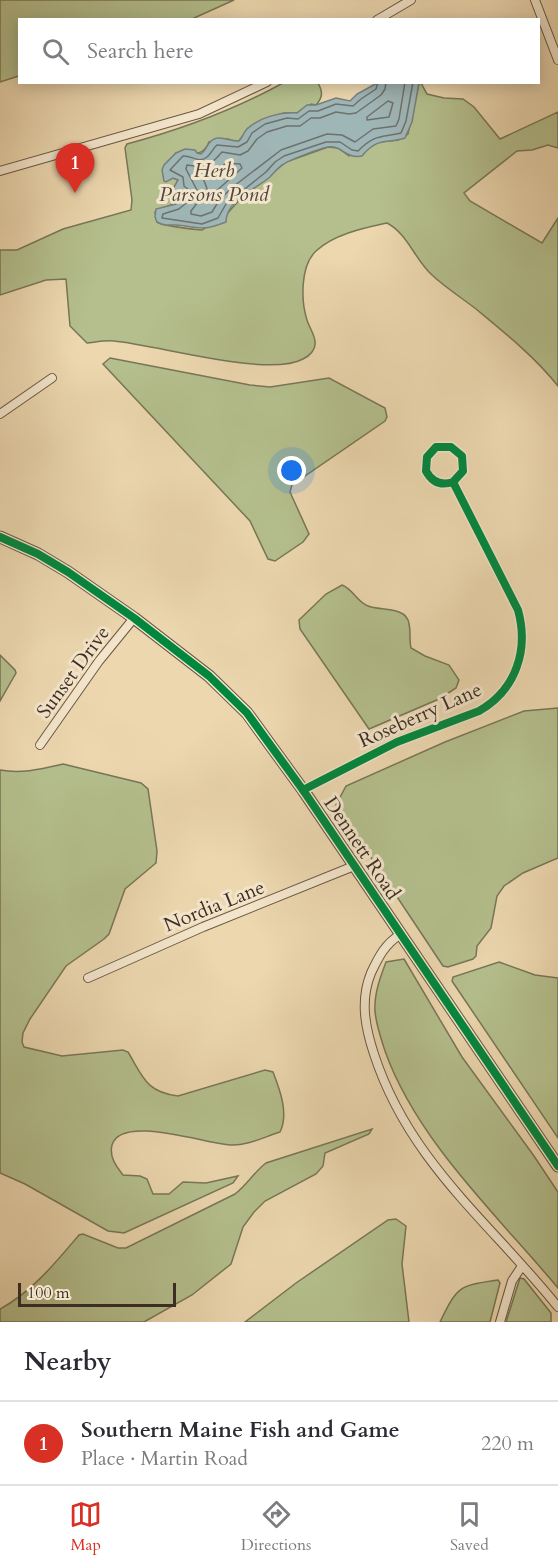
<!DOCTYPE html>
<html lang="en">
<head>
<meta charset="utf-8">
<style>
  body { margin:0; font-family:Cardo,serif; background:#f7f7f7; color:#2b2b33 }
  .scale { position:absolute; left:18px; bottom:15px; width:158px; box-sizing:border-box; padding-left:6px; border:3px solid #3d2d22; border-top:0; font-size:16px; line-height:21px; white-space:nowrap; color:#3d2d22; -webkit-text-stroke:4px #f3e5cb; paint-order:stroke }
  .you { position:absolute; left:292px; top:471px; width:21px; height:21px; margin:-15px; border:4px solid #fff; border-radius:50%; background:#1a73e8; box-shadow:0 0 0 9px #1a73e833 }
  .badge { display:grid; place-items:center; width:39px; height:39px; border-radius:50%; background:#d93025; color:#fff; font-size:20px; font-weight:700 }
  .pin { position:absolute; translate:-50% -50px; filter:drop-shadow(0 2px 3px #0008) }
  .pin::after { content:''; position:absolute; top:32px; width:21px; height:18px; background:inherit; clip-path:polygon(0 0,100% 0,50% 100%) }
  .list { margin:0; padding:0; list-style:none }
  h2 { display:flex; justify-content:space-between; align-items:center; height:78px; margin:0; padding:0 24px; font-size:26px }
  h2 small { font-size:20px; font-weight:400; color:#7c7c81 }
  .list li { display:grid; grid-template-columns:39px 1fr auto; gap:18px; align-items:center; box-sizing:border-box; height:84px; padding:0 24px; border-top:2px solid #e1e1e2 }
  .list b { display:block; font-size:22px; white-space:nowrap }
  .list p { margin:0; font-size:20px; white-space:nowrap; color:#7c7c81 }
  .list em { font-size:20px; font-style:normal; color:#7c7c81 }
  .icon { flex:none; width:33px; height:33px; fill:none; stroke:currentColor; stroke-width:2; stroke-linecap:round; stroke-linejoin:round }
  .map { position:relative; flex:none; width:558px; height:1322px; overflow:hidden }
  .search { position:absolute; background:#fff; box-shadow:0 3px 15px #0003; left:18px; right:18px; top:18px; height:66px; display:flex; align-items:center; gap:15px; box-sizing:border-box; padding:0 21px; border-radius:0px; color:#7c7c81; font-size:22px }
  .sheet { height:162px; background:#fff }
  nav { display:flex; justify-content:space-around; align-items:center; box-sizing:border-box; height:84px; border-top:2px solid #e1e1e2; background:#fff; font-size:16px; color:#7c7c81 }
  nav a { display:grid; justify-items:center; gap:3px }
  nav .on { color:#d93025 }
  .map>svg:first-child { display:block }
  .green { fill:#b4bf8d; stroke:#787658; stroke-width:1.5 }
  .water { fill:#9fb6b7; stroke:#787f7b; stroke-width:1.5 }
  .lines { fill:none; stroke-linecap:round; stroke-linejoin:round }
  .shore { stroke:#6e726c; stroke-width:1.5 }
  .minor-casing { stroke:#695845; stroke-width:10 }
  .tertiary-casing { stroke:#695845; stroke-width:13 }
  .minor { stroke:#f3e5cb; stroke-width:8 }
  .tertiary { stroke:#f3e5cb; stroke-width:10 }
  .cycleway-casing { stroke:#f3e5cb; stroke-width:11 }
  .cycleway { stroke:#00873e; stroke-width:8 }
  .labels { text-anchor:middle; dominant-baseline:central; stroke-width:6; stroke-linejoin:round; paint-order:stroke }
  .street-label { font-size:20px; fill:#3d2d22; stroke:#f3e5cb }
  .water-label { font-size:21px; font-style:italic; fill:#514840; stroke:#f3e5cb }
</style>
</head>
<body>
<div class="map">
<svg width="558" height="1322" viewBox="0 0 558 1322">
  <rect width="100%" height="100%" fill="#ecd7af"/>
  <filter id="stains"><feTurbulence type="fractalNoise" baseFrequency=".00333" numOctaves="4"/><feColorMatrix values="0 0 0 0 .2 0 0 0 0 .09 0 0 0 0 .02 0 0 0 .5 -.17"/></filter>
  <radialGradient id="worn" r=".72"><stop offset=".6" stop-color="#630" stop-opacity="0"/><stop offset="1" stop-color="#630" stop-opacity=".3"/></radialGradient>
  <g class="green">
    <polygon points="0,0 234,0 192,19 20,20 19,76 0,82"/>
    <path d="M283,83H318C323,92 323,97 316,105L311,104L297,113H284L248,128L239,141L235,142L228,139L209,142C203,158 191,153 176,153C167,165 161,164 164,180L173,178L178,180L172,191L185,194L186,196C177,205 165,206 155,212L157,222C164,226 192,229 202,230L226,215L243,196L286,162L328,147L338,148L349,156L378,142L398,140L408,134L419,83H421L427,94L444,98L463,99L474,107L500,139L558,112V148L548,145L532,150L517,151L464,193L470,201L542,243L558,218V386C535,357 505,333 476,309C462,298 446,288 432,275C415,260 408,234 387,223C364,228 334,234 316,251C300,266 301,301 307,320C309,327 315,335 315,342C316,349 310,356 303,359C268,378 158,345 114,341C106,340 96,342 87,343L70,326L66,279L46,280L0,295V250H17L63,229L131,210L132,200L125,148L127,144C183,129 232,111 283,83Z"/>
    <polygon points="110,358 250,385 270,387 329,378 385,408 387,417 385,421 292,485 290,492 309,534 303,542 275,561 268,559 250,521 103,364"/>
    <path d="M342,585C353,589 357,602 368,606C380,611 407,606 409,624C411,632 409,639 411,648L425,656L449,665L459,680L456,688L439,699L369,729L300,629L299,620L326,594Z"/>
    <polygon points="0,655 15,670 16,673 0,701"/>
    <polygon points="558,708 558,858 523,873 504,886 497,896 491,928 477,946 476,956 473,959 448,967 443,966 336,805 346,786 445,742 524,711"/>
    <path d="M63,764L141,783L148,789L157,851L156,863L125,889L109,934L104,939L66,966L30,1019L23,1033L22,1042L24,1047L62,1056L123,1050L128,1052C143,1077 146,1092 178,1096L265,1070L273,1072C280,1090 289,1114 280,1132C264,1137 247,1146 230,1145C206,1144 121,1114 112,1145C109,1157 116,1166 123,1175L140,1176L147,1179L153,1194H169L183,1182L206,1183L238,1176L233,1183L124,1233L108,1231L25,1184L0,1173V770C22,774 41,769 63,764Z"/>
    <path d="M404,959L462,1057L534,1156L558,1192V1288C498,1216 417,1141 385,1051C381,1038 376,1025 375,1011C374,994 380,978 386,962Z"/>
    <polygon points="499,962 535,975 558,978 558,1138 452,981 453,977"/>
    <path d="M372,1129L369,1134L325,1153L323,1166L316,1174L265,1201L254,1212L243,1227L231,1264L192,1295L144,1322H0V1309C32,1292 56,1262 79,1235L83,1234L118,1248H126L235,1194C247,1185 254,1172 266,1163Z"/>
    <polygon points="396,1219 406,1226 402,1264 409,1322 245,1322 296,1283 388,1220"/>
    <polygon points="520,1278 524,1279 551,1313 551,1322 506,1322"/>
    <path d="M498,1280L500,1283L490,1322H440C458,1285 459,1286 498,1280Z"/>
  </g>
  <path class="water" d="M377,83H419L412,122L405,138C386,144 377,137 362,156C345,159 342,145 328,147C319,149 291,159 284,164C278,167 275,172 270,177C256,189 226,200 226,222C200,232 201,227 176,225C168,225 164,226 157,222L155,217L156,209L176,204L186,196L185,194L172,191L178,180L173,178L166,182L164,181L162,170L164,165L176,153L185,149L195,150L197,153L201,154C206,150 206,147 210,142C218,133 230,142 239,141C243,137 243,133 247,129C260,117 280,112 297,113L307,105H316L336,98L350,101L357,94Z"/>
  <g class="lines">
    <g class="shore">
      <path d="M378,82L376,89L361,99L353,106L336,104L318,111H309L298,119L287,118L265,124L252,133L247,142L238,147L217,145C213,148 212,153 207,157C198,164 192,155 183,156L170,170L183,177L184,186L190,191L191,199L179,209L163,214L162,218L202,224L218,218L226,204L266,172L275,162L284,156L326,142H340L352,150L358,151C375,134 380,138 401,133L406,121L413,82"/>
      <path d="M386,82L385,89L381,95L356,113L349,114L336,112L320,118H311L300,126H287L267,132L257,139L248,151L240,155L222,152C209,167 207,168 187,165L186,169L199,194L198,202L191,211V214L201,216L212,212L220,199L234,186L281,150L327,134L342,135L355,142L373,129L396,126L399,119L405,82"/>
      <polygon points="388,101 393,103 389,117 367,120 367,117"/>
      <polygon points="226,163 240,164 242,168 213,194 209,194 203,178 214,173"/>
    </g>
    <defs>
      <g id="minor">
        <polyline points="535,0 558,60"/>
        <polyline points="377,20 411,0"/>
        <polyline points="0,171 199,114 267,82"/>
        <polyline points="0,414 52,378"/>
        <polyline points="40,745 99,661 134,618"/>
        <path d="M303,790L397,742L479,711C516,690 529,650 518,610L453,482L463,471L462,456L451,447H436L427,457L426,471C432,482 441,486 453,482"/>
        <path d="M401,934C385,944 379,956 371,973C360,1000 365,1027 374,1054C409,1162 490,1222 558,1307"/>
        <polyline points="88,978 203,927 354,866"/>
        <polyline points="500,1322 512,1281 522,1266"/>
      </g>
      <polyline id="tertiary" points="0,537 38,554 68,572 134,618 209,676 247,713 303,790 558,1166"/>
    </defs>
    <use href="#minor" class="minor-casing"/>
    <use href="#tertiary" class="tertiary-casing"/>
    <use href="#minor" class="minor"/>
    <use href="#tertiary" class="tertiary"/>
    <defs>
      <g id="cycleway">
        <polyline points="0,537 38,554 68,572 134,618 209,676 247,713 303,790 558,1166"/>
        <path d="M303,790L397,742L479,711C516,690 529,650 518,610L453,482L463,471L462,456L451,447H436L427,457L426,471C432,482 441,486 453,482"/>
      </g>
    </defs>
    <use href="#cycleway" class="cycleway-casing"/>
    <use href="#cycleway" class="cycleway"/>
  </g>
  <g class="labels">
    <g class="street-label">
      <text transform="translate(73 672) rotate(-54)">Sunset Drive</text>
      <text transform="translate(420 715) rotate(-24)">Roseberry Lane</text>
      <text transform="translate(362 848) rotate(56)">Dennett Road</text>
      <text transform="translate(214 906) rotate(-22)">Nordia Lane</text>
    </g>
    <g class="water-label">
      <text x="214" y="170">Herb<tspan x="214" dy="24">Parsons Pond</tspan></text>
    </g>
  </g>
  <rect width="100%" height="100%" filter="url(#stains)"/>
  <rect width="100%" height="100%" fill="url(#worn)"/>
</svg>
<div class="scale">100 m</div>
<div class="you"></div>
<div class="pin badge" style="left:75px;top:193px">1</div>
<div class="search"><svg class="icon" aria-label="search" viewBox="0 0 24 24"><circle cx="10" cy="10" r="6"/><path d="M15 15l6 6"/></svg>Search here</div>
</div>
<section class="sheet">
<h2>Nearby<small></small></h2>
<ul class="list">
<li><span class="badge">1</span><div><b>Southern Maine Fish and Game</b><p>Place · Martin Road</p></div><em>220 m</em></li>
</ul>
</section>
<nav>
<a class="on"><svg class="icon" aria-label="map" viewBox="0 0 24 24"><path d="M3 6l6-2 6 2 6-2v14l-6 2-6-2-6 2zM9 4v14M15 6v14"/></svg>Map</a>
<a><svg class="icon" aria-label="directions" viewBox="0 0 24 24"><path d="M12 3l9 9-9 9-9-9zM9 14v-3h6M13 9l2 2-2 2"/></svg>Directions</a>
<a><svg class="icon" aria-label="saved" viewBox="0 0 24 24"><path d="M7 4h10v16l-5-4-5 4z"/></svg>Saved</a>
</nav>
</body>
</html>
